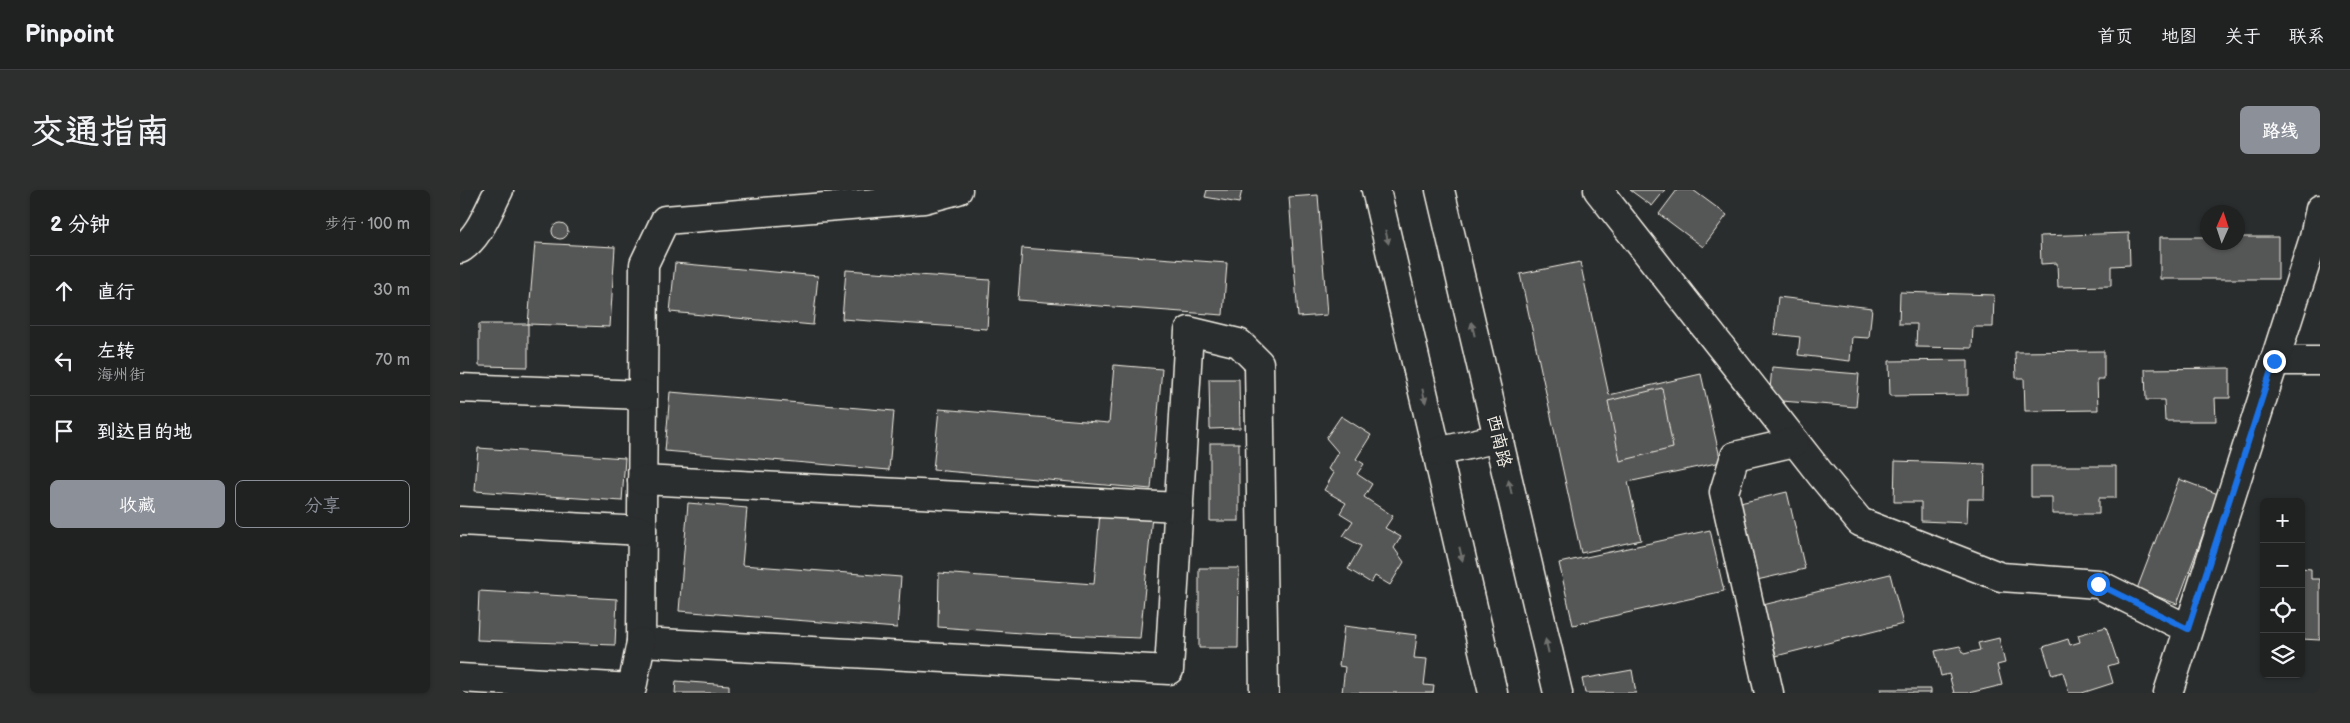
<!DOCTYPE html>
<html lang="zh">
<head>
<meta charset="utf-8">
<style>
  body { margin:0; font-family:"Balsamiq Sans","LXGW WenKai TC",sans-serif; background:#2d2f2f; color:#f1f3f6 }
  .controls { position:absolute; right:15px; bottom:15px; display:grid; overflow:hidden; border-radius:8px; box-shadow:0 1px 4px #0004 }
  .controls button { width:45px; height:45px; display:grid; place-items:center; padding:0; border:0; border-bottom:1px solid #3d3f40; background:#202222; color:#f1f3f6; font:25px sans-serif }
  .compass { position:absolute; left:1740px; top:15px; width:45px; height:45px; border-radius:50%; background:#202222; box-shadow:0 1px 4px #0004; rotate:3deg }
  .stop { position:absolute; width:15px; height:15px; margin:-11px; border:4px solid #1a73e8; border-radius:50%; background:#fff }
  .stop.end { background:#1a73e8; border-color:#fff; box-shadow:0 1px 5px #0008 }
  .list { margin:0; padding:0; list-style:none }
  h2 { display:flex; justify-content:space-between; align-items:center; height:65px; margin:0; padding:0 20px; font-size:21px }
  h2 small { font-size:16px; font-weight:400; color:#a2a4a5 }
  .list li { display:grid; grid-template-columns:32px 1fr auto; gap:15px; align-items:center; box-sizing:border-box; height:70px; padding:0 20px; border-top:1px solid #3d3f40 }
  .list b { display:block; font-size:19px; white-space:nowrap }
  .list p { margin:0; font-size:16px; white-space:nowrap; color:#a2a4a5 }
  .list em { font-size:16px; font-style:normal; color:#a2a4a5 }
  .actions { display:flex; gap:10px; padding:15px 20px }
  .actions a { flex:1; padding:11px 0; border:1px solid #8c9099; border-radius:8px; text-align:center; font-size:18px; color:#8c9099 }
  .actions .main { background:#8c9099; color:#fff }
  .icon { flex:none; width:28px; height:28px; fill:none; stroke:currentColor; stroke-width:2; stroke-linecap:round; stroke-linejoin:round }
  .map { position:relative; flex:none; width:1860px; height:503px; overflow:hidden; border-radius:8px }
  header { display:flex; align-items:center; gap:30px; box-sizing:border-box; height:70px; padding:0 25px; background:#202222; border-bottom:1px solid #3d3f40 }
  header strong { font-size:24px }
  nav { display:flex; gap:28px; margin-inline-start:auto; font-size:18px }
  .intro { display:flex; align-items:center; justify-content:space-between; box-sizing:border-box; height:120px; padding:0 30px }
  h1 { margin:0; font-size:35px }
  .button { padding:12px 22px; border-radius:8px; background:#8c9099; color:#fff; font-size:18px; font-weight:700 }
  main { display:flex; gap:30px; padding:0 30px }
  aside { flex:1; background:#202222; border-radius:8px; box-shadow:0 1px 4px #0004 }
  .map>svg:first-child { display:block }
  .building { fill:#555756; stroke:#f4f1e8 }
  .lines { fill:none; stroke-linecap:round; stroke-linejoin:round }
  .minor-casing { stroke:#f4f1e8; stroke-width:31 }
  .major-casing { stroke:#f4f1e8; stroke-width:31 }
  .minor { stroke:#2a2d2e; stroke-width:28 }
  .major { stroke:#2a2d2e; stroke-width:28 }
  .oneway { fill:#71726f }
  .route { stroke:#1a73e8; stroke-width:6 }
  .labels { text-anchor:middle; dominant-baseline:central; stroke-width:4; stroke-linejoin:round; paint-order:stroke }
  .street-label { font-size:18px; fill:#f4f1e8; stroke:#2a2d2e }
</style>
</head>
<body>
<header>
<strong>Pinpoint</strong>
<nav><a>首页</a><a>地图</a><a>关于</a><a>联系</a></nav>
</header>
<div class="intro"><h1>交通指南</h1><a class="button">路线</a></div>
<main>
<aside>
<h2>2 分钟<small>步行 · 100 m</small></h2>
<ul class="list">
<li><svg class="icon" aria-label="ahead" viewBox="0 0 24 24"><path d="M12 20V5M6 11l6-6 6 6"/></svg><div><b>直行</b></div><em>30 m</em></li>
<li><svg class="icon" aria-label="left" viewBox="0 0 24 24"><path d="M17 20v-9H6M10 6l-5 5 5 5"/></svg><div><b>左转</b><p>海州街</p></div><em>70 m</em></li>
<li><svg class="icon" aria-label="arrive" viewBox="0 0 24 24"><path d="M6 21V4h12l-3 4 3 4H6"/></svg><div><b>到达目的地</b></div></li>
</ul>
<div class="actions"><a class="main">收藏</a><a>分享</a></div>
</aside>
<div class="map">
<svg width="1860" height="503" viewBox="0 0 1860 503">
  <rect width="100%" height="100%" fill="#2a2d2e"/>
  <filter id="ink" filterUnits="userSpaceOnUse"><feTurbulence type="fractalNoise" baseFrequency=".02" numOctaves="2"/><feDisplacementMap in="SourceGraphic" scale="10" xChannelSelector="R" yChannelSelector="G"/><feConvolveMatrix kernelMatrix="1 2 1 2 8 2 1 2 1" color-interpolation-filters="sRGB"/></filter>
  <g filter="url(#ink)">
    <g class="building">
      <polygon points="747,0 782,0 779,13 745,7"/>
      <polygon points="1170,0 1205,0 1192,16"/>
      <polygon points="1217,0 1233,0 1267,25 1243,57 1199,24"/>
      <polygon points="858,5 867,125 838,127 829,7"/>
      <circle cx="100" cy="41" r="8"/>
      <polygon points="1669,43 1670,75 1651,76 1651,96 1598,97 1597,73 1581,74 1580,46"/>
      <polygon points="1700,47 1748,47 1748,52 1778,52 1778,47 1818,47 1818,89 1700,89"/>
      <polygon points="75,53 155,57 150,137 68,134"/>
      <polygon points="562,58 767,73 763,125 558,110"/>
      <polygon points="1120,72 1149,205 1241,184 1261,272 1168,292 1181,350 1121,363 1060,84"/>
      <polygon points="215,73 358,86 353,135 210,122"/>
      <polygon points="386,80 530,90 527,139 382,129"/>
      <polygon points="1440,102 1534,105 1533,137 1513,137 1512,158 1456,157 1457,134 1439,134"/>
      <polygon points="1318,107 1412,118 1409,148 1392,147 1390,171 1338,165 1340,147 1314,144"/>
      <polygon points="19,134 68,134 68,177 19,176"/>
      <polygon points="1644,161 1644,189 1637,189 1638,220 1565,221 1564,188 1556,188 1555,162"/>
      <polygon points="1508,170 1508,205 1430,206 1429,171"/>
      <polygon points="654,175 702,179 691,299 473,280 479,219 649,233"/>
      <polygon points="1312,177 1399,184 1396,217 1309,210"/>
      <polygon points="1770,178 1770,208 1755,208 1756,231 1705,231 1704,210 1686,210 1685,179"/>
      <polygon points="749,189 779,189 780,238 750,239"/>
      <polygon points="1202,198 1213,258 1160,271 1148,211"/>
      <polygon points="210,202 434,221 429,280 205,261"/>
      <polygon points="881,226 911,245 896,269 904,274 897,284 912,294 904,307 933,326 925,338 941,347 934,358 944,372 930,395 915,386 911,393 888,379 901,356 883,346 893,331 880,323 886,313 864,300 874,283 868,279 878,262 866,248"/>
      <rect x="750" y="253" width="29" height="78"/>
      <polygon points="18,258 165,268 162,311 15,301"/>
      <polygon points="1435,271 1525,274 1524,309 1508,309 1507,333 1461,331 1461,312 1434,312"/>
      <polygon points="1571,276 1656,276 1656,308 1639,308 1639,324 1592,324 1592,307 1571,307"/>
      <polygon points="1719,289 1758,304 1717,414 1677,399"/>
      <polygon points="1327,302 1345,379 1297,390 1280,313"/>
      <polygon points="228,313 287,318 282,375 441,387 437,438 219,421"/>
      <polygon points="640,322 692,326 680,448 575,444 478,437 479,383 634,394"/>
      <polygon points="1250,340 1264,401 1113,435 1099,373"/>
      <polygon points="739,378 779,378 778,458 739,458"/>
      <polygon points="1841,378 1851,379 1851,389 1860,389 1860,450 1841,449"/>
      <polygon points="1430,384 1443,434 1316,466 1303,415"/>
      <polygon points="19,401 157,409 155,455 17,450"/>
      <polygon points="884,436 957,445 954,468 967,469 964,495 974,496 973,503 882,503 885,477 879,476"/>
      <polygon points="1646,437 1658,473 1648,476 1653,493 1622,503 1609,503 1603,482 1592,485 1583,457 1608,449 1610,455 1620,452 1618,445"/>
      <polygon points="1539,448 1545,473 1537,475 1542,495 1509,503 1494,503 1489,484 1481,486 1475,461 1500,456 1504,464 1520,460 1518,453"/>
      <polygon points="1172,480 1176,503 1125,503 1122,489"/>
      <polygon points="216,491 269,495 269,503 215,503"/>
      <rect x="1421" y="499" width="50" height="4"/>
    </g>
    <g class="lines">
      <defs>
        <g id="minor">
          <polyline points="498,0 464,9 205,30 184,74 181,452 709,480 729,141 779,153 799,173 804,503"/>
          <polyline points="1138,0 1362,286 1400,332 1541,387 1638,394 1728,439"/>
          <path d="M0,59C19,48 29,19 39,0"/>
          <polyline points="1814,171 1860,171"/>
          <polyline points="0,198 183,205"/>
          <polyline points="182,290 719,317"/>
          <polyline points="0,331 182,341"/>
          <polyline points="0,488 172,498 181,452"/>
          <polyline points="1309,503 1264,302 1275,266 1335,252"/>
          <polyline points="1708,503 1853,51 1860,19"/>
        </g>
        <g id="major">
          <polyline points="916,0 1033,503"/>
          <polyline points="980,0 1098,503"/>
          <polyline points="977,262 1039,248"/>
        </g>
      </defs>
      <use href="#minor" class="minor-casing"/>
      <use href="#major" class="major-casing"/>
      <use href="#minor" class="minor"/>
      <use href="#major" class="major"/>
    </g>
    <defs><path id="oneway-solid" d="M-6-.8H1V-3.2L6.5 0L1 3.2V.8H-6Z" transform="scale(1.25)"/></defs>
    <g class="oneway">
      <use href="#oneway-solid" transform="translate(927 47) rotate(77)"/>
      <use href="#oneway-solid" transform="translate(1013 139) rotate(-103)"/>
      <use href="#oneway-solid" transform="translate(964 206) rotate(77)"/>
      <use href="#oneway-solid" transform="translate(1050 297) rotate(-103)"/>
      <use href="#oneway-solid" transform="translate(1001 364) rotate(77)"/>
      <use href="#oneway-solid" transform="translate(1087 456) rotate(-103)"/>
    </g>
  </g>
  <g class="lines" filter="url(#ink)">
    <polyline class="route" points="1638,394 1728,439 1814,171"/>
  </g>
  <g class="labels">
    <g class="street-label">
      <text transform="translate(1039 251) rotate(77)">西南路</text>
    </g>
  </g>
</svg>
<div class="controls">
<button>+</button>
<button>−</button>
<button><svg class="icon" aria-label="locate" viewBox="0 0 24 24"><circle cx="12" cy="12" r="6"/><path d="M12 2v4M12 18v4M2 12h4M18 12h4"/></svg></button>
<button><svg class="icon" aria-label="layers" viewBox="0 0 24 24"><path d="M12 4l9 5-9 5-9-5zM3 14l9 5 9-5"/></svg></button>
</div>
<svg class="compass" viewBox="-18 -18 36 36"><path d="M0-13l5 13h-10z" fill="#e53935"/><path d="M0 13l5-13h-10z" fill="#a2a4a5"/></svg>
<div class="stop" style="left:1638px;top:394px"></div>
<div class="stop end" style="left:1814px;top:171px"></div>
</div>
</main>
</body>
</html>
